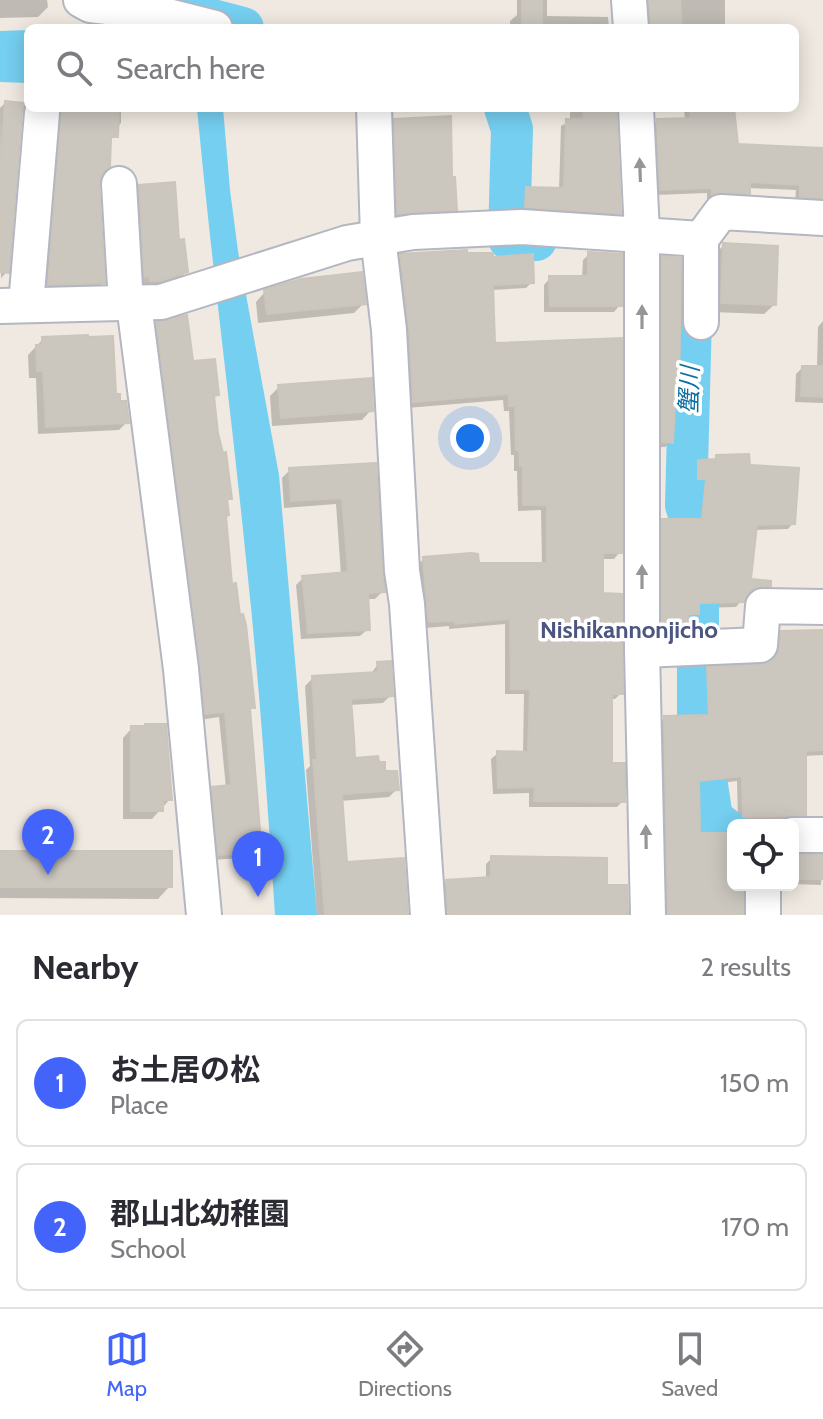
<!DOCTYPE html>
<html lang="en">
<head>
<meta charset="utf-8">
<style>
  body { margin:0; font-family:Cabin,"Noto Sans JP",sans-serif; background:#f2f2f3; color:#2b2b33 }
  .controls { position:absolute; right:24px; bottom:24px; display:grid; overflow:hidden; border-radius:12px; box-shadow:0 4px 20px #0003 }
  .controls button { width:72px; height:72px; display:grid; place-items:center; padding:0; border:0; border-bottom:2px solid #e1e1e2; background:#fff; color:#2b2b33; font:40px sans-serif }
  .you { position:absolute; left:470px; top:438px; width:28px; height:28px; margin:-20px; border:6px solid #fff; border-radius:50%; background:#1a73e8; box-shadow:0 0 0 12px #1a73e833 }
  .badge { display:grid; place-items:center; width:52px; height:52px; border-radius:50%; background:#4264fb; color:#fff; font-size:26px; font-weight:700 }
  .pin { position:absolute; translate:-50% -66px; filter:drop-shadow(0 2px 4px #0008) }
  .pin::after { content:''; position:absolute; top:42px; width:28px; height:24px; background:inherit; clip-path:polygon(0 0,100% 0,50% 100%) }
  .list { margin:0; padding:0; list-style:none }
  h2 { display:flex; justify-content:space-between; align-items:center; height:104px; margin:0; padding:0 32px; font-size:34px }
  h2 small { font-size:26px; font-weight:400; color:#7c7c81 }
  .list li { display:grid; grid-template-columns:52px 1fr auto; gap:24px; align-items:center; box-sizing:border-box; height:128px; margin:0 16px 16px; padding:0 16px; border:2px solid #e1e1e2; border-radius:12px }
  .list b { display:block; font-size:30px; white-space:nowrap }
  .list p { margin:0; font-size:26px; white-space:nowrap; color:#7c7c81 }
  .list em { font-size:26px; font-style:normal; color:#7c7c81 }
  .icon { flex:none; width:44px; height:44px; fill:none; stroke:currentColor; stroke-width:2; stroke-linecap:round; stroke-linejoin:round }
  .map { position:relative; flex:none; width:823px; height:915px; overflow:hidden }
  .search { position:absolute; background:#fff; box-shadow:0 4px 20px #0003; left:24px; right:24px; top:24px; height:88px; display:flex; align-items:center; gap:20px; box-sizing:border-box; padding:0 28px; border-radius:12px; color:#7c7c81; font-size:30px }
  .sheet { height:392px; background:#fff }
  nav { display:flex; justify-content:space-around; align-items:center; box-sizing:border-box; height:112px; border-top:2px solid #e1e1e2; background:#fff; font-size:22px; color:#7c7c81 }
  nav a { display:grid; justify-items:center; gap:4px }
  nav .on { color:#4264fb }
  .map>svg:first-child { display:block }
  .water { fill:#75cff0 }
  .shadow { fill:#0003 }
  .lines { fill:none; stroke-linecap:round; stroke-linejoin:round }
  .river { stroke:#75cff0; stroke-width:42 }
  .building { fill:#cbc7bf; stroke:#cbc5ba; stroke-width:2 }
  .minor-casing { stroke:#b4b7c1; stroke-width:38 }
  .minor { stroke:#fff; stroke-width:34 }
  .oneway { fill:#969696 }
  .labels { text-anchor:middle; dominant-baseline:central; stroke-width:7; stroke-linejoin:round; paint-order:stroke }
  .water-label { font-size:24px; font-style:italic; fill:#0d6fa3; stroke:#fff }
  .neighbourhood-label { font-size:24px; font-weight:bold; fill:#4d5680; stroke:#fff }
</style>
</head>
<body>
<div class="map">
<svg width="823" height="915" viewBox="0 0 823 915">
  <rect width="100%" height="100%" fill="#efe9e1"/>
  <g class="water">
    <polygon points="28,30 28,83 0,82 0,31"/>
    <path d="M197,108H223L230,190L238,251L279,475L317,915H275C267,796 259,678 246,559C231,409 211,259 197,108Z"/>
  </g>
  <g class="shadow">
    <polygon points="0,0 47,0 48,7 38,17 0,18"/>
    <polygon points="517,0 547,0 547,16 608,17 609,28 510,28 510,21 517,15"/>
    <polygon points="642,0 725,0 725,28 644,28"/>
    <polygon points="5,103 7,272 1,278 0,108"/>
    <polygon points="54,108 121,108 121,123 116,128 116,136 109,140 97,184 103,283 98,287 44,288"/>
    <polygon points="570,108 615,108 619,213 613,219 520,212 521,195 527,189 559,190 561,126 570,121"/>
    <polygon points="684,108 733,108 736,146 823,150 823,206 795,202 796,190 748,188 748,193 742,199 707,199 707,193 655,195 652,127 657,121 685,120"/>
    <polygon points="395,121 455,209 449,215 392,220 389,127"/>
    <polygon points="140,187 177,242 186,272 180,278 152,287 144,286 143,282 139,282 134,193"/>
    <polygon points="724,245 774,305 764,314 712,312 714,255"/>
    <polygon points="589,254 620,305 614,312 544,312 544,285 550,278 582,278 583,260"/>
    <polygon points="465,255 491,259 532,282 526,288 492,290 493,345 620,552 614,559 601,559 601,595 621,693 615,699 610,699 610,765 623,801 617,807 529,807 529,793 493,794 491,759 498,753 523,754 524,694 505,694 505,624 449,629 449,626 425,628 417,565 424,559 477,565 542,565 541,510 518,511 517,471 514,471 514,455 511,455 509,411 504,411 503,400 407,408 395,263 401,256"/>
    <polygon points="663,258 677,402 672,407 671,442 665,447 657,447 657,264"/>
    <polygon points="265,292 364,303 354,313 258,323 256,302"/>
    <polygon points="823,321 823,403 795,402 796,374 802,368 817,368 818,327"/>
    <polygon points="158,324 217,395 212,399 216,434 230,498 226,502 224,518 230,586 253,707 249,712 261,866 255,872 240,874 239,858 213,860 207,795 213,789 226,788 219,717 200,720 151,330"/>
    <polygon points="43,339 114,396 127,422 119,430 38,434 36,378 29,378 28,355"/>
    <polygon points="279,387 371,410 362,420 272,426 270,396"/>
    <polygon points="716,457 748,467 793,523 788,529 754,530 749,581 769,585 763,591 747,594 736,607 697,608 697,613 691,619 686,619 680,628 657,628 657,527 663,521 697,521 701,484 693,484 693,468 699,462 712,461"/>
    <polygon points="374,465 383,591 375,599 366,599 368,629 360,636 301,639 296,585 303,578 341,575 336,504 284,508 282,478 290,470"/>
    <polygon points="823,632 823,755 804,756 804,814 797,821 738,823 737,781 697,786 698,835 733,835 733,885 741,885 741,915 662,915 658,725 664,718 703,717 701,676 707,669 772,663 775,639 782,633"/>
    <polygon points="378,664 391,695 383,703 350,705 353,760 383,773 397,789 389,797 340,801 345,864 406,915 317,915 306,770 310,766 305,686 313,678 370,675"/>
    <polygon points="132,728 170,799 152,819 123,819 123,738"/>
    <polygon points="0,853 170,886 158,899 0,898"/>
    <polygon points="823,856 821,885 793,884 793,860 796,857"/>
    <polygon points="492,858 605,887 626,915 442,915 440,888 447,881 486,879 486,864"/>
  </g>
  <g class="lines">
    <g class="river">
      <polyline points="178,11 243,28"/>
      <polyline points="505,108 512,129 509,239 536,240"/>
      <polyline points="692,278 686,505 698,544 698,726 712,818 733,835"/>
    </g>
  </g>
  <g class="building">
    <rect x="522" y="0" width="20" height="28"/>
    <polygon points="649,0 680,0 682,28 651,28"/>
    <polygon points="5,101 25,103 22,111 9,273 0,272 0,169"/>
    <polygon points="61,108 119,108 118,137 111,137 110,167 102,174 99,184 105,283 48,285"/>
    <polygon points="584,108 616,108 621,214 525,207 526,187 564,188 566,119 583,119"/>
    <polygon points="690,108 734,108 738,144 823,148 823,198 800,197 800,185 750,182 750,194 722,192 712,194 712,188 660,190 657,119 690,118"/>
    <polygon points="451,116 452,177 455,177 457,210 397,214 394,119"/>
    <polygon points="175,182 179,240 184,239 188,272 160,281 150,281 149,276 144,277 139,185"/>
    <polygon points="723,243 778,246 776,305 721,303"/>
    <polygon points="467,250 467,253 493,253 493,257 533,254 534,283 493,285 495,343 622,338 622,553 603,553 603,593 622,594 623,694 612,694 612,763 625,763 625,802 534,801 535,787 498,788 497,751 528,752 530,689 511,689 510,619 455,624 454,621 430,622 428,620 423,557 471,553 478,554 479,563 547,563 547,505 523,505 523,466 520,466 519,450 516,450 515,406 509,406 509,394 413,402 409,328 400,254"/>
    <polygon points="588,252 622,254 622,306 550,306 549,276 588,276"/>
    <polygon points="662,256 681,258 679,403 675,403 673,443 662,442"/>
    <polygon points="362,272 366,304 267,314 264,290 301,279"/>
    <polygon points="187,315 193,361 215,359 219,395 214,396 218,433 223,453 226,452 232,499 227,499 229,515 226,516 232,584 236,583 240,615 243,614 246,625 255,708 250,708 263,867 246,868 244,853 218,855 212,787 231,785 225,712 205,714 156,322"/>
    <polygon points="88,335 88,337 113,336 116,394 120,394 120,401 126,401 129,423 46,427 43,371 37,371 36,345 42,345 42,337"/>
    <polygon points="802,366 823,366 823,397 801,396"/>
    <polygon points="372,378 373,411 281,418 278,385"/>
    <polygon points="749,454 750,465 799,468 795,524 757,525 751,579 771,581 771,586 753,589 744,602 699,603 699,614 688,614 688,623 662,623 662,519 702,519 706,479 698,479 698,460 716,459 716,455"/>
    <polygon points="376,463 385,592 368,593 370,630 308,633 302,576 348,572 342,498 291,501 289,468"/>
    <polygon points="823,630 823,750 806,751 806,815 743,817 742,776 699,781 700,833 733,833 733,885 743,885 743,915 668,915 664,716 709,715 707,667 769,663 777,655 781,631"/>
    <polygon points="391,661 393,696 351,699 354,738 355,758 378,756 379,762 385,762 385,771 397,771 399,790 342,794 347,862 404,858 408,915 325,915 313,760 317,760 312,676 378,672 377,662"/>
    <polygon points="145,724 166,724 172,800 163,800 163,811 131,811 131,726 145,726"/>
    <rect x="0" y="851" width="172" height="36"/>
    <rect x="795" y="855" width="28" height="24"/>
    <polygon points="491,856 607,858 607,885 627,885 628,915 448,915 446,880 491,877"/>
  </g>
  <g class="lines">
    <defs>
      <g id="minor">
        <polyline points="81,0 90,5 152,12 215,28"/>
        <polyline points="629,0 631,28"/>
        <polyline points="374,108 378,237 389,330 402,571 407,604 428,915"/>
        <polyline points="636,108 642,233 642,650 648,915"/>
        <polyline points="119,184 126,304"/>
        <polyline points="134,304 181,669 204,915"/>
        <polyline points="26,305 42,113"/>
        <polyline points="0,306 161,302 347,243 413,232 522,227 701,239 721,212 823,218"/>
        <polyline points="701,322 701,239"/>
        <polyline points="642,650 760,645 763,606 823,607"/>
        <polyline points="793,835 823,835"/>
        <polyline points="763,885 763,915"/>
      </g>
    </defs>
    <use href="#minor" class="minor-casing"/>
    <use href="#minor" class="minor"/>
  </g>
  <defs><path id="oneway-solid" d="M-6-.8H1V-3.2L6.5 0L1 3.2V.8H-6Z" transform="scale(2)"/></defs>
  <g class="oneway">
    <use href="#oneway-solid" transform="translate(640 170) rotate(-92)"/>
    <use href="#oneway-solid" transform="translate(642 317) rotate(-90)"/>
    <use href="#oneway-solid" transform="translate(642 577) rotate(-90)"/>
    <use href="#oneway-solid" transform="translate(646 837) rotate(-91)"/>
  </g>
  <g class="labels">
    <g class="water-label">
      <text transform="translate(689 390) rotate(-88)">蟹川</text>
    </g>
    <g class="neighbourhood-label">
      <text x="629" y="629">Nishikannonjicho</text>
    </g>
  </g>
</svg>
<div class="controls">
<button><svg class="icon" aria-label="locate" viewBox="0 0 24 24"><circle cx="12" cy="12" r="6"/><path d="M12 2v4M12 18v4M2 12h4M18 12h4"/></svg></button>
</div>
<div class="you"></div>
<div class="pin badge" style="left:258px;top:897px">1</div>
<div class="pin badge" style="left:48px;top:875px">2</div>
<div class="search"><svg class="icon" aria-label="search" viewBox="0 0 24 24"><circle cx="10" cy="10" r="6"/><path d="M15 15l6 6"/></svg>Search here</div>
</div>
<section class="sheet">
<h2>Nearby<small>2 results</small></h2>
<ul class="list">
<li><span class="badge">1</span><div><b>お土居の松</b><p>Place</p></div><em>150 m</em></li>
<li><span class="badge">2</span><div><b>郡山北幼稚園</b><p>School</p></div><em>170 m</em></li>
</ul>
</section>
<nav>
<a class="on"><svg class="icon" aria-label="map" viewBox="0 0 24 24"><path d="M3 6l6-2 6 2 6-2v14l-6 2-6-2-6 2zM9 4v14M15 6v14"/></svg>Map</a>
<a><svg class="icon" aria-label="directions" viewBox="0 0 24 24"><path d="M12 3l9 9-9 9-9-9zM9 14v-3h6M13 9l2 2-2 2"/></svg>Directions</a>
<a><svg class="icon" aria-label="saved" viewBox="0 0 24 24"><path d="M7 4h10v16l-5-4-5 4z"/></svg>Saved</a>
</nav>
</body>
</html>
